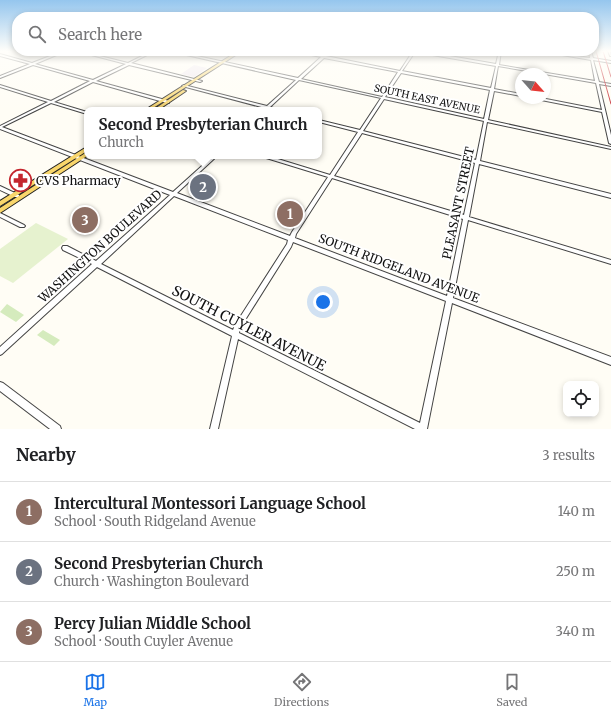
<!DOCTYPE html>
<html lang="en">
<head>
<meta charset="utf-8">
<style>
  body { margin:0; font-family:Merriweather,serif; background:#f6f6f6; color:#202124 }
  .controls { position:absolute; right:12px; bottom:12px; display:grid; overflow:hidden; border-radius:8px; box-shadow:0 2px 6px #0003 }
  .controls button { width:36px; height:36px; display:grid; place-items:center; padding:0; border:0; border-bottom:1px solid #e0e0e0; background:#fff; color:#202124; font:20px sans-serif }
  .compass { position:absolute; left:515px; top:68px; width:36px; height:36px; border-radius:50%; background:#fff; box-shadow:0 2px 6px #0003; rotate:117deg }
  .you { position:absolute; left:323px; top:302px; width:14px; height:14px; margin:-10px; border:3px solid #fff; border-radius:50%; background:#1a73e8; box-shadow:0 0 0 6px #1a73e833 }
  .badge { display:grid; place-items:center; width:26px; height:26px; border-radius:50%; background:#1a73e8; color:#fff; font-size:13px; font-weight:700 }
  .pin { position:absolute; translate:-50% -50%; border:2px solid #fff; box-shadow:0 1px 4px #0006 }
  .popup { position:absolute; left:84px; top:107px; width:238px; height:52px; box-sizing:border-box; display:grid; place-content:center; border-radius:8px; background:#fff; filter:drop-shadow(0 1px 3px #0005); font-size:13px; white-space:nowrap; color:#757577 }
  .popup b { font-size:15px; color:#202124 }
  .popup::after { content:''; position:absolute; left:50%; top:100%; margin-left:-8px; border:8px solid transparent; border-top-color:#fff }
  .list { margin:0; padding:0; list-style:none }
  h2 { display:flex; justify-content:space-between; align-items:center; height:52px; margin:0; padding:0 16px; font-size:17px }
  h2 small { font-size:13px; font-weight:400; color:#757577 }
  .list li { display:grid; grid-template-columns:26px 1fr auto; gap:12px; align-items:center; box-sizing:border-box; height:60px; padding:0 16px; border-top:1px solid #e0e0e0 }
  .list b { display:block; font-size:15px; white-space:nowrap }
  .list p { margin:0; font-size:13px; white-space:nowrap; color:#757577 }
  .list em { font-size:13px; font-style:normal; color:#757577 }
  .icon { flex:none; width:22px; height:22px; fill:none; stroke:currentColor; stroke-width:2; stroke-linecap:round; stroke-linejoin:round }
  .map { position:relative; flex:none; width:611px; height:429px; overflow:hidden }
  .search { position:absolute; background:#fff; box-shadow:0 2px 6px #0003; left:12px; right:12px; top:12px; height:44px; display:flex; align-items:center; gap:10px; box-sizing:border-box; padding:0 14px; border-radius:16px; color:#757577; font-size:15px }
  .sheet { height:232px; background:#fff }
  nav { display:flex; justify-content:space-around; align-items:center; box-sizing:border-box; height:56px; border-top:1px solid #e0e0e0; background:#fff; font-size:11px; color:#757577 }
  nav a { display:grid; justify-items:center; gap:2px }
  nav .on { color:#1a73e8 }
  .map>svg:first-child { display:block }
  .industrial { fill:#eee6ef }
  .green { fill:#d5ebbd }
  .pitch { fill:#e6f2cf }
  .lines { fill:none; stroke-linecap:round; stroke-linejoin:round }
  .minor-casing { stroke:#444; stroke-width:2 }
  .major-casing { stroke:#222; stroke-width:2 }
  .minor { fill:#fff; fill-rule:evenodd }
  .major { fill:#f9d66b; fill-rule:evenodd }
  .rail { stroke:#c4262e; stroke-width:1 }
  .labels { text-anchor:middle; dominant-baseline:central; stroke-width:4; stroke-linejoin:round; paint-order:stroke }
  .far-street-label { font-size:10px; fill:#111; stroke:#fff }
  .poi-label { font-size:12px; fill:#111; stroke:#fff; text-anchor:start }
  .street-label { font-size:12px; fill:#111; stroke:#fff }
  .near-street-label { font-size:14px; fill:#111; stroke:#fff }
</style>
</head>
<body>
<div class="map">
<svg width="611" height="429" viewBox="0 0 611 429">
  <rect width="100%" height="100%" fill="#fffdf5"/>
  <polygon class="industrial" points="194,65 207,68 194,77 181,74"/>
  <g class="green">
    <polygon points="7,304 24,315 16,322 0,312"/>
    <polygon points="43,330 60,340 54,346 37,335"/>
  </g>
  <polygon class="pitch" points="36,223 68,239 13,283 0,276 0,249"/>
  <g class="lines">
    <defs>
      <g id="minor">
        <path d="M63,51H66L35,64L93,80L126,64L76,51H80L128,63L152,51H155L131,63L202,81L200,82L129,65L96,81L169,101V103H167L93,82L54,102L87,112V114L51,103L2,127L173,192L213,156H217L177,193L290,236L292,232L328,177L263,157L262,156H268L330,175L358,132L319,122V120L360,130L381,98L299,80L270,107L280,110L267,109L265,108L182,86L184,85L267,106L296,80L169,51H174L298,78L321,57L292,51H297L323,56L328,51H331L326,56L400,71L413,51H421L496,64L499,51H501L499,65L595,81L591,60L539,51H545L590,58L589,51H591L593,58L611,61V63L593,60L599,82L611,84V86L599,84L611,135V144L609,143L602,112L536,99L534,98H541L602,110L596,83L498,66L494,89L521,94V96L494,91L488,120L611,147V149L487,122L480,161L611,194V198L479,164L469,217L611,260V264L468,220L453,298L611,357V365L452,303L427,429H415L238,339L218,429H210L232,336L97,267L2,354L0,355V347L92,264L63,250L62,248L63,246H67L96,261L170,195L0,129V126L48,102L0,87V85L51,101L90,81L33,65L0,78V76L30,64L0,56V54L32,63ZM415,52L496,66L491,88L402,71ZM324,58L398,72L382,97L301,79ZM401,73L490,90L484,119L385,97ZM384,99L484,121L476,160L363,131ZM362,133L475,163L464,215L334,176ZM332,178L463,219L447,296L295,238L296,234ZM174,196L288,240L287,244L235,325L233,330L101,264ZM293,242L446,301L420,423L239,333L240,328L291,247Z"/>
        <polygon points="608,51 610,51 611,56 610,56"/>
        <polygon points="0,186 19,195 19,197 15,197 0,190"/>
        <polygon points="0,213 24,225 25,226 24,227 20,227 0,217"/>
        <polygon points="0,382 3,383 60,426 61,429 50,429 0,391"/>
      </g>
      <g id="major">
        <polygon points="238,51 242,51 150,110 145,110"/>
        <polygon points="183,90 186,91 158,110 153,110"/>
        <polygon points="85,148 87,148 87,151 0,206 0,201"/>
        <polygon points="87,152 87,156 0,213 0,208"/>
      </g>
    </defs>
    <use href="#minor" class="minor-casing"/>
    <use href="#major" class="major-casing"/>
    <use href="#minor" class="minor"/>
    <use href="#major" class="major"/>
    <g class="rail">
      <polyline points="596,51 611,104"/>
      <polyline points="603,51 611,77"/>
    </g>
  </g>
  <linearGradient id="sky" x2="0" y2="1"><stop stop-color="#95c6ee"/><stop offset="0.46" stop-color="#fffefa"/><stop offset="1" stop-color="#fffefa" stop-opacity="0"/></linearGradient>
  <rect width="611" height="111" fill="url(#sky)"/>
  <defs>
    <symbol id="pharmacy-ring" viewBox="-11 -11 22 22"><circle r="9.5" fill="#fff" stroke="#c4262e" stroke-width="1.5"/><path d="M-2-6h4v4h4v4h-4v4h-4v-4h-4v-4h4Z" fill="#c4262e"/></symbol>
  </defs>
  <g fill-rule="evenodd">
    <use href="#pharmacy-ring" x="8" y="168" width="25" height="25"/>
  </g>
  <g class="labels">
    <g class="far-street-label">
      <text transform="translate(427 99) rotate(12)">SOUTH EAST AVENUE</text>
    </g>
    <g class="poi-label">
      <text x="36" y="180">CVS Pharmacy</text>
    </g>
    <g class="street-label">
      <text transform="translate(458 203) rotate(-78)">PLEASANT STREET</text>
      <text transform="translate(100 246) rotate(-42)">WASHINGTON BOULEVARD</text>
      <text transform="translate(399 268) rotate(21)">SOUTH RIDGELAND AVENUE</text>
    </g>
    <g class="near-street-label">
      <text transform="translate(249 328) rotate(27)">SOUTH CUYLER AVENUE</text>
    </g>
  </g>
</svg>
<div class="controls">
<button><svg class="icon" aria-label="locate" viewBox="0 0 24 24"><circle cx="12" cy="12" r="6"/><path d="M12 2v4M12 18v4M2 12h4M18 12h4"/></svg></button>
</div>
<svg class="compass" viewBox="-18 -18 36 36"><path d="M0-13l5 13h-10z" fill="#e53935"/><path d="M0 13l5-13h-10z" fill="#757577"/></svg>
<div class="you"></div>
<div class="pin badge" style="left:290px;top:214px;background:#8d6e63">1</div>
<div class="pin badge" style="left:203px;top:187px;background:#6b7280">2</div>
<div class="popup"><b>Second Presbyterian Church</b>Church</div>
<div class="pin badge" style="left:85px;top:220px;background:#8d6e63">3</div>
<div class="search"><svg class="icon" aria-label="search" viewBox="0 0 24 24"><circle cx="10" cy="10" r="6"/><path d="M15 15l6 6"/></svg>Search here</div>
</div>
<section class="sheet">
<h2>Nearby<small>3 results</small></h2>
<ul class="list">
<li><span class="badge" style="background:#8d6e63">1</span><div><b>Intercultural Montessori Language School</b><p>School · South Ridgeland Avenue</p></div><em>140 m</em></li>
<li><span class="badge" style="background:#6b7280">2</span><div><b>Second Presbyterian Church</b><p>Church · Washington Boulevard</p></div><em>250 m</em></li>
<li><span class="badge" style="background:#8d6e63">3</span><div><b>Percy Julian Middle School</b><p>School · South Cuyler Avenue</p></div><em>340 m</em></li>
</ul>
</section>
<nav>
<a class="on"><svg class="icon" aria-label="map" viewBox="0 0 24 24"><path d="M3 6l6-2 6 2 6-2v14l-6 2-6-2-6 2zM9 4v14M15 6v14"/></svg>Map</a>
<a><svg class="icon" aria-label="directions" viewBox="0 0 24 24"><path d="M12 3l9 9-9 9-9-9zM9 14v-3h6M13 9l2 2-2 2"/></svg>Directions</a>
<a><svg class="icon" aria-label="saved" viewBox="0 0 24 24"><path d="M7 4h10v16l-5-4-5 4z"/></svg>Saved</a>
</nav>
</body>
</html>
